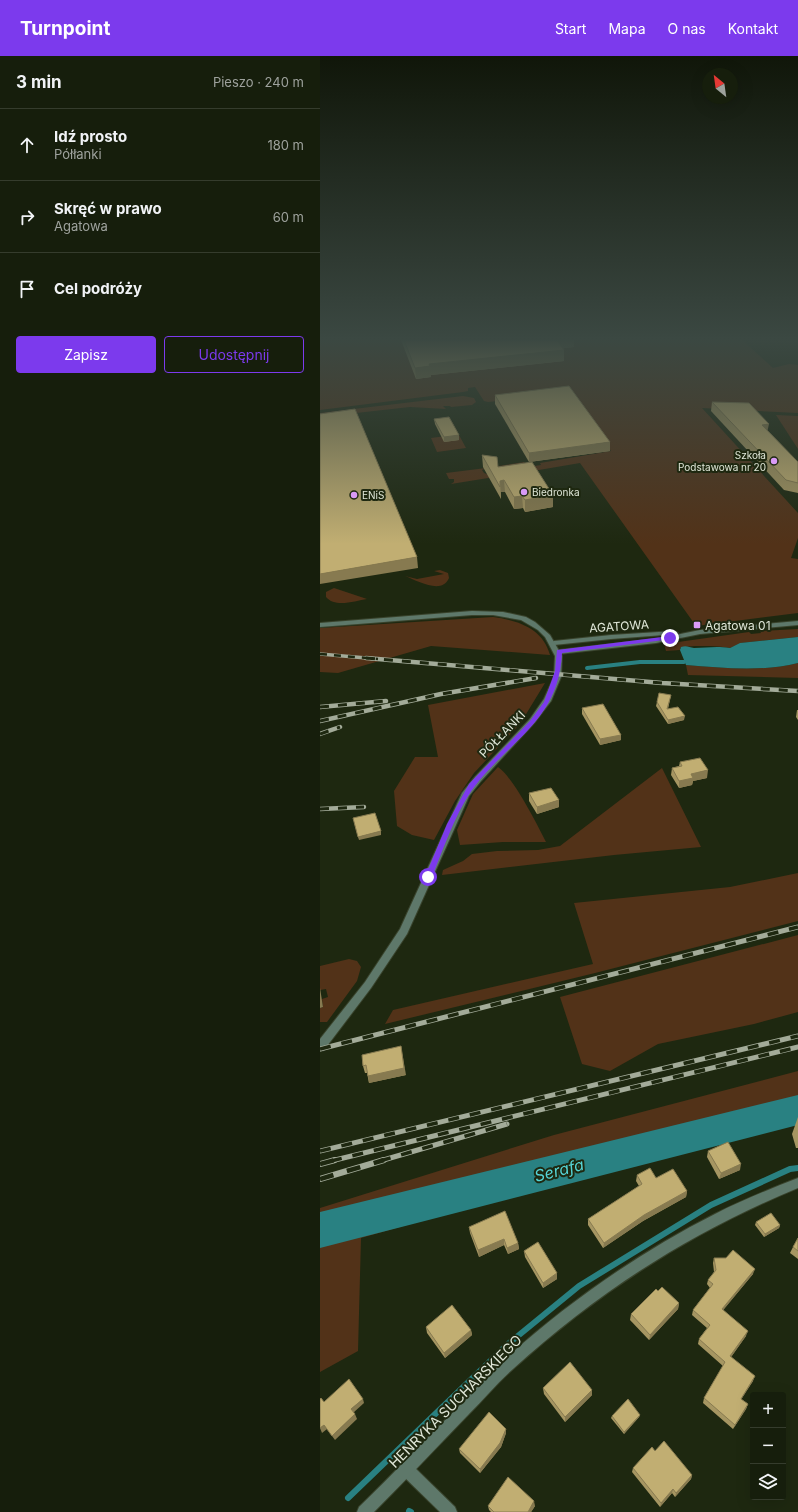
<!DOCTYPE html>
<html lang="pl">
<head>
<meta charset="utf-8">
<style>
  body { margin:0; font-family:Inter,sans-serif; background:#1f2715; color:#f1f3f6 }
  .controls { position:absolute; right:12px; bottom:12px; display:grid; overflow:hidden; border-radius:4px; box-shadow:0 4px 16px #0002 }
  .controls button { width:36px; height:36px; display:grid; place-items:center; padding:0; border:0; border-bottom:1px solid #353c2d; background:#161e0c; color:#f1f3f6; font:20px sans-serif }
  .compass { position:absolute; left:382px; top:12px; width:36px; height:36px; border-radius:50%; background:#161e0c; box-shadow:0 4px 16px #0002; rotate:331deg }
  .stop { position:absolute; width:12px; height:12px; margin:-9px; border:3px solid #7c3aed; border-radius:50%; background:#fff }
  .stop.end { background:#7c3aed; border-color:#fff; box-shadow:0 1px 4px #0008 }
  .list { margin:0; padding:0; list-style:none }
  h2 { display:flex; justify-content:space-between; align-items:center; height:52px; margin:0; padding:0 16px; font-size:17px }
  h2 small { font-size:13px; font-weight:400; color:#9ea29d }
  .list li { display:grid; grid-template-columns:26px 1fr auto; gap:12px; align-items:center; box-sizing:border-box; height:72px; padding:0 16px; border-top:1px solid #353c2d }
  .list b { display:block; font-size:15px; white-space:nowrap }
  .list p { margin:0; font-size:13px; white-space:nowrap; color:#9ea29d }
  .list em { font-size:13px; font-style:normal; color:#9ea29d }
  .actions { display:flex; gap:8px; padding:12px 16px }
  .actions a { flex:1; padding:9px 0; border:1px solid #7c3aed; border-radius:4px; text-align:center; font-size:14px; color:#7c3aed }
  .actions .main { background:#7c3aed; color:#fff }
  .icon { flex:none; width:22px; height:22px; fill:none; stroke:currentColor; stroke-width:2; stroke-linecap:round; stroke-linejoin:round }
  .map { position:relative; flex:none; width:478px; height:1456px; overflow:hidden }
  header { display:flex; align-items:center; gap:24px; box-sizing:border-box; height:56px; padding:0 20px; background:#7c3aed; color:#fff }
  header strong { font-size:19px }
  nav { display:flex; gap:22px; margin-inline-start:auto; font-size:14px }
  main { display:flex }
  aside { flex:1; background:#161e0c }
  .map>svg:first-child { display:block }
  .green { fill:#523218 }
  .water { fill:#298182 }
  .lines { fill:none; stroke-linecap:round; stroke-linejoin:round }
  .stream-far1 { stroke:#298182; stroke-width:4 }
  .stream { stroke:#298182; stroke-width:6 }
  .river { fill:#298182; fill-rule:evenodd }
  .minor-casing { stroke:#39432c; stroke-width:2 }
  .tertiary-casing { stroke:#39432c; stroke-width:2 }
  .minor { fill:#5e786a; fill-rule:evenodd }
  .tertiary { fill:#5e786a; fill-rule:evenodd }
  .rail-far3-casing { stroke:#a3ab99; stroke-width:3.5 }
  .rail-far2-casing { stroke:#a3ab99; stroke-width:4.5 }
  .rail-far1-casing { stroke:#a3ab99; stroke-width:5 }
  .rail-casing { stroke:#a3ab99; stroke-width:6 }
  .rail-far3 { stroke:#1e2810; stroke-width:2.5; stroke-dasharray:7; stroke-linecap:butt }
  .rail-far2 { stroke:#1e2810; stroke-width:3; stroke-dasharray:9; stroke-linecap:butt }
  .rail-far1 { stroke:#1e2810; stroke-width:3.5; stroke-dasharray:11; stroke-linecap:butt }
  .rail { stroke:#1e2810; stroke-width:4.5; stroke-dasharray:14; stroke-linecap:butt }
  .wall { fill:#a69662 }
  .shaded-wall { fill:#877a50 }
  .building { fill:#c1ae72; stroke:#877a50 }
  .route { fill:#7c3aed }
  .poi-dot { fill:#d99af7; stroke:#1e2810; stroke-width:1.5 }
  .labels { text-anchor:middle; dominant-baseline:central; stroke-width:4; stroke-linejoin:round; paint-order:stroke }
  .far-poi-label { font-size:10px; fill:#dfe6d7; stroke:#1e2810; text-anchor:start }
  .poi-label { font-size:12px; fill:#dfe6d7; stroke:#1e2810; text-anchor:start }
  .street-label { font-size:12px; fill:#dfe6d7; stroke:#1e2810 }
  .near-street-label { font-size:14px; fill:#dfe6d7; stroke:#1e2810 }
  .near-water-label { font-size:16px; font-style:italic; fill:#55d4d6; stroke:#1e2810 }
</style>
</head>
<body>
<header>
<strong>Turnpoint</strong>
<nav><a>Start</a><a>Mapa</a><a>O nas</a><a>Kontakt</a></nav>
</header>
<main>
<aside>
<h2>3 min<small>Pieszo · 240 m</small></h2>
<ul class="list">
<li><svg class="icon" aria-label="ahead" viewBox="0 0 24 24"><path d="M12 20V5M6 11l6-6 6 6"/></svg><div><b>Idź prosto</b><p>Półłanki</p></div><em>180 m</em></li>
<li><svg class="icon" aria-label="right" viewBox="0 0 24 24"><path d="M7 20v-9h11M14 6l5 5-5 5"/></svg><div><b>Skręć w prawo</b><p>Agatowa</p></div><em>60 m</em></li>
<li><svg class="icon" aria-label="arrive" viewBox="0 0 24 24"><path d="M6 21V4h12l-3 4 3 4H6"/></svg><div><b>Cel podróży</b></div></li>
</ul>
<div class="actions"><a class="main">Zapisz</a><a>Udostępnij</a></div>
</aside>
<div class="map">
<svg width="478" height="1456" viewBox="0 0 478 1456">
  <rect width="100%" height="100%" fill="#1e2810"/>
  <g class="green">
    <polygon points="0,284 422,284 453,312 469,308 478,309 478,357 382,352 478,457 478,482 471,502 478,503 478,557 376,570 260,407 213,415 209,408 213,407 214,410 221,409 220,407 291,395 250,338 168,346 164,345 155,331 148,332 148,335 143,336 0,354"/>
    <polygon points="143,340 154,342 156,346 152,349 131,351 130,350 123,350 126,353 90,351 0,361 0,357"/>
    <polygon points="456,359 478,360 478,393"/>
    <polygon points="130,366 132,366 146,392 117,396 111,382 126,380"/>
    <polygon points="204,406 211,415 131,428 134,426 134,423 129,423 126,417 166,412 162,414 164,417 169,419 172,411"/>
    <path d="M120,514L128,517L129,522C122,539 98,525 85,520L97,523L124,518L114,515Z"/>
    <path d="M14,532L47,543C35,545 15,552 6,541V536Z"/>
    <path d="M173,561C197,564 223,572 230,599L111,590L18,617L0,616V572Z"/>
    <path d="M478,573V581L421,587L410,592C399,590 370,589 360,592V594L346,595L344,588L429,576L431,578L441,577L440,575Z"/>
    <path d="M478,607V622L368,619L366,609C402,612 443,616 478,607Z"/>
    <polygon points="225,627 200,668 154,717 135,745 114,784 92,779 77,770 74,735 95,701 118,701 108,649"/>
    <path d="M178,711C193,721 217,768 226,786H183L140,789L137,774L153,738Z"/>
    <polygon points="342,712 381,791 294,799 122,819 123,814 143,805 152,798 177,795 218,794 240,790"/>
    <polygon points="478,817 478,865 275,917 65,968 73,954 273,908 254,847 410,831"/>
    <polygon points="478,879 478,956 434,968 338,988 290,1015 262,1008 240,941"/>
    <polygon points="29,903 37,905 41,911 37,925 7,966 0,966 0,952 3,951 2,943 8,941 6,933 0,934 0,910"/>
    <polygon points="478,1015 478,1059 41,1182 38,1295 0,1316 0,1152 234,1079"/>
  </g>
  <path class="water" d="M478,581V607C443,616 402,612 366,609L360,594L361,591C366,589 369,591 374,592C387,592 395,590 410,592L420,587Z"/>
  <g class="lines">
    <polyline class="stream-far1" points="267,612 320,606 364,606"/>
    <g class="stream">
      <polyline points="28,1442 188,1288 259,1230 391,1149 470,1113 478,1112"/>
      <polyline points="89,1455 91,1456"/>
    </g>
    <polygon class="river" points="478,1039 478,1069 0,1192 0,1156"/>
    <defs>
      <g id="minor">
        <polygon points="478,565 478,569 380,578 336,587 239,598 236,596 239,594 336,583 380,574"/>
        <polygon points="355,575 358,577 357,578 291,583 234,589 231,587 234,585 291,579"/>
        <polygon points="86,1406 91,1408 135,1451 137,1456 120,1456 81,1418 79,1413 81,1408"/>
      </g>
      <g id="tertiary">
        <polygon points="152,555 183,556 206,561 215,566 230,579 242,600 241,621 231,645 215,666 161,725 149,740 87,878 51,932 4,994 0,995 0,983 45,926 80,873 142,737 155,721 210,663 224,643 234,621 235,600 225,581 218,574 201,564 173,559 152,559 0,571 0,567"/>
        <path d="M478,1122V1132C371,1176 279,1235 193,1313C177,1327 164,1343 149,1358C117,1391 86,1424 54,1456H37L39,1451C73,1418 106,1383 139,1350C154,1335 168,1319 184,1304C247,1247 318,1197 395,1158C422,1144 450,1133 478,1122Z"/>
      </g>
    </defs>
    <use href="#minor" class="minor-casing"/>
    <use href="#tertiary" class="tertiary-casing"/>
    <use href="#minor" class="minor"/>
    <use href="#tertiary" class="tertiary"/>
    <defs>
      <polyline id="rail-far3" points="0,598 58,603"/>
      <g id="rail-far2">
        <polyline points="46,602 342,627 478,635"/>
        <polyline points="0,651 66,645"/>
        <polyline points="0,665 121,638 216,622"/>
        <polyline points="0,678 20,671"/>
        <polyline points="0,753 44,751"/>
      </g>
      <g id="rail-far1">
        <polyline points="0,993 478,871"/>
        <polyline points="0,1095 478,980"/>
        <polyline points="11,1105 478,991"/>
        <polyline points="60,1105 187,1068"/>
      </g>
      <g id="rail">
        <polyline points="0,1108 15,1104"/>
        <polyline points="0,1123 64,1104"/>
      </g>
    </defs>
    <use href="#rail-far3" class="rail-far3-casing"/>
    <use href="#rail-far2" class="rail-far2-casing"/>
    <use href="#rail-far1" class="rail-far1-casing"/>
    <use href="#rail" class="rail-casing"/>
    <use href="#rail-far3" class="rail-far3"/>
    <use href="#rail-far2" class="rail-far2"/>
    <use href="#rail-far1" class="rail-far1"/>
    <use href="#rail" class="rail"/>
  </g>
  <g class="wall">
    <polygon points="81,284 254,284 254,291 243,292 244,294 244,305 111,319 111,321 96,323"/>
    <polygon points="175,339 290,395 209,406 175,348"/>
    <polygon points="392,346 448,375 478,406 478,437 464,434 391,355"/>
    <polygon points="114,363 139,384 124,386 115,368"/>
    <polygon points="162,399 178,411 233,451 205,456 203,452 194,453 185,436 181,436 181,443 163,411"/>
    <polygon points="351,639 348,653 364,664 348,668 336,650 337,646"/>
    <polygon points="262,652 301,679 301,684 280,689 262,658"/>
    <polygon points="477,654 478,654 478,664 476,661"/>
    <polygon points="360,706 387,722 373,725 372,729 359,732 351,719 352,712 359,710"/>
    <polygon points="209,737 239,751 217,758 209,745"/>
    <polygon points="42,999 86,1019 49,1027 47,1017 45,1017 43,1010"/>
    <polygon points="478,1061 478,1092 476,1092 472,1078"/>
    <polygon points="388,1095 420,1114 399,1123 387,1101"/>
    <polygon points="317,1119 336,1122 367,1135 366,1141 323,1165 283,1192 268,1169 268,1163 319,1130 316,1125"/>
    <polygon points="436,1166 460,1169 459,1172 444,1181 435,1169"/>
    <polygon points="149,1171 198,1187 199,1193 188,1198 184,1189 159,1201 150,1177"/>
    <polygon points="478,1182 478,1203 470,1197 473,1191"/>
    <polygon points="204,1195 237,1217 237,1223 223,1232 205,1201"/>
    <polygon points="394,1202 433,1218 403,1254 426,1280 411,1301 433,1325 421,1343 428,1348 426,1353 413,1373 383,1347 384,1342 403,1310 378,1288 379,1283 387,1272 372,1259 373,1254 390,1232 387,1228 388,1224 394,1216 393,1207"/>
    <polygon points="359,1247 358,1253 329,1284 310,1264 311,1258"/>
    <polygon points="106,1271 151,1274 152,1279 125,1302 107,1277"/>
    <polygon points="223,1332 272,1334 272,1339 245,1366 224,1338"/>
    <polygon points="320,1359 319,1361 304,1378 291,1362 292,1360"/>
    <polygon points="186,1373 186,1377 181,1391 160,1417 140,1397 139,1393"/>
    <polygon points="335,1395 372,1419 371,1423 355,1441 352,1437 340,1451 312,1416 313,1412"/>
    <polygon points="168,1450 215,1450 211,1456 171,1456 169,1454"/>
  </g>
  <g class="shaded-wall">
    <polygon points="236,284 254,284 254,291 236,293"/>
    <polygon points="244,294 244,305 111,319 111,321 96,323 95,312 109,308"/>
    <polygon points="449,368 447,377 442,369"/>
    <polygon points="139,379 139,384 124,386 124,381"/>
    <polygon points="290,386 290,395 209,406 209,397"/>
    <polygon points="184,424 185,436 181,436 181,443 180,425"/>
    <polygon points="233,439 233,451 205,456 205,444"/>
    <polygon points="202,440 203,452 194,453 194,441"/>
    <polygon points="97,501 98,512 0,528 0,518"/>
    <polygon points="365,660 364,664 348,668 348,664"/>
    <polygon points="301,679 301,684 280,689 280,683"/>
    <polygon points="388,714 387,722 373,725 372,729 359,732 359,725 371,718"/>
    <polygon points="239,744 239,751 217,758 217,751"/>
    <polygon points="61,775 61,779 39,784 38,781"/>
    <polygon points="0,932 3,951 0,952"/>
    <polygon points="81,990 86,1019 49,1027 48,1020"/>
    <polygon points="421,1108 420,1114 399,1123 401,1117"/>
    <polygon points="367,1135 366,1141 323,1165 283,1192 284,1187 324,1159"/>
    <polygon points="460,1169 459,1172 444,1181 445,1178"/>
    <polygon points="184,1183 184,1189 159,1201 158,1194"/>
    <polygon points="198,1187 199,1193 188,1198 187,1192"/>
    <polygon points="435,1213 433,1218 400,1258 402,1253"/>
    <polygon points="237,1217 237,1223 223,1232 223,1227"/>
    <polygon points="359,1247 358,1253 329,1284 330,1279"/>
    <polygon points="151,1274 152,1279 125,1302 124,1297"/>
    <polygon points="428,1275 426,1280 409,1304 410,1300"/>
    <polygon points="435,1320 433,1325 419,1347 421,1343"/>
    <polygon points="272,1334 272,1339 245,1366 245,1361"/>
    <polygon points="43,1343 44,1347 33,1357 31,1353"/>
    <polygon points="428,1348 426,1353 413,1373 415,1369"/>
    <polygon points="35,1358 37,1363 15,1384 12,1380"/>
    <polygon points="320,1359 319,1361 304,1378 304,1376"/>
    <polygon points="4,1369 7,1373 2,1377 0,1372"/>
    <polygon points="186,1373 186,1377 181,1391 160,1417 160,1413"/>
    <polygon points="372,1419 371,1423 355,1441 356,1437"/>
    <polygon points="353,1433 352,1437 340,1451 341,1447"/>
    <polygon points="214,1445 215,1450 211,1456 208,1456"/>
  </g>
  <g class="building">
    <polygon points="84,284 237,284 244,294 109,308 110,310 95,312"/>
    <polygon points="249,330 290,386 209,397 175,339"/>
    <polygon points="392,346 429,347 449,368 442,369 478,406 478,427 466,424"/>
    <polygon points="35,353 97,501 0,518 0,358"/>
    <polygon points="129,361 139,379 124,381 114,363"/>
    <polygon points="162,399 177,401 178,411 212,406 233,439 205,444 202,440 194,441 184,424 180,425 180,431"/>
    <polygon points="339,637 351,639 347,653 358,651 365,660 348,664 337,646"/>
    <polygon points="283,648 301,679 280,683 262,652"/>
    <polygon points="380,702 388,714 371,718 373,722 359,725 352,712 362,710 360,706"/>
    <polygon points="231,732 239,744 217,751 209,737"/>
    <polygon points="55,757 61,775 38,781 33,762"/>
    <polygon points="81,990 84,1012 48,1020 46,1009 43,1010 42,999"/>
    <polygon points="408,1086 421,1108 401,1117 388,1095"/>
    <polygon points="330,1112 336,1122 353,1113 367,1135 324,1159 284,1187 268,1163 322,1128 317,1119"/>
    <polygon points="185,1155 198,1187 187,1192 184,1183 158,1194 149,1171"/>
    <polygon points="451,1157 460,1169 445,1178 436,1166"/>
    <polygon points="478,1182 478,1195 473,1191"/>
    <polygon points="218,1186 237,1217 223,1227 204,1195"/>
    <polygon points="413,1194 435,1213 402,1253 428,1275 410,1300 435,1320 421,1343 428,1348 415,1369 384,1342 405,1306 379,1283 390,1269 373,1254 393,1228 388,1224 396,1214 394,1202 406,1202"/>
    <polygon points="342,1231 359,1247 330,1279 311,1258 336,1233 338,1235"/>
    <polygon points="132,1249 151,1274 124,1297 106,1271"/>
    <polygon points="250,1306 272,1334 245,1361 223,1332"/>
    <polygon points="29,1323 43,1343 31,1353 35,1358 12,1380 4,1369 0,1372 0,1343 1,1342 4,1346"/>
    <polygon points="308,1343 320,1359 304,1376 292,1360"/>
    <polygon points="169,1356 186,1373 180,1387 160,1413 139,1393"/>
    <polygon points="344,1385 372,1419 356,1437 353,1433 341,1447 313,1412 332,1391 335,1395"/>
    <polygon points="188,1421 214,1445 208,1456 174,1456 168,1450"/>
  </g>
  <linearGradient id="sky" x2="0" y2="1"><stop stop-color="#101609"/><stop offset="0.58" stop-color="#3b4842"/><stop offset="1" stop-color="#3b4842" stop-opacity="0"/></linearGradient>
  <rect width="478" height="488" fill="url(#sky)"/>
  <path class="route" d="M350,580L352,583L242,597C239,664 190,684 155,730C137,753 123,794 112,821L108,823H106L105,821L127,768L149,728L210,665L224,646L235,615L237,594Z"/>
  <g class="poi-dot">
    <circle cx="454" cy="405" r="4"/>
    <circle cx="204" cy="436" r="4"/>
    <circle cx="34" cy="439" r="4"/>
    <rect x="373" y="565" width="8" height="8" rx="2"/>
  </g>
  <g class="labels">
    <g class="far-poi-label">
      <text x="446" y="399" text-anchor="end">Szkoła<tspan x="446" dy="12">Podstawowa nr 20</tspan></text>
      <text x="212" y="436">Biedronka</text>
      <text x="42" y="439">ENiS</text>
    </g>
    <g class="poi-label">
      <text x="385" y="569">Agatowa 01</text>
    </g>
    <g class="street-label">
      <text transform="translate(299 570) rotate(-4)">AGATOWA</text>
      <text transform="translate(182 678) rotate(-46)">PÓŁŁANKI</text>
    </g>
    <g class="near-street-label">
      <text transform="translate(135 1345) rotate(-45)">HENRYKA SUCHARSKIEGO</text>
    </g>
    <g class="near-water-label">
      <text transform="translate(239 1114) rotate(-14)">Serafa</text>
    </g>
  </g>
</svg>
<div class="controls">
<button>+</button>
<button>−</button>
<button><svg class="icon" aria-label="layers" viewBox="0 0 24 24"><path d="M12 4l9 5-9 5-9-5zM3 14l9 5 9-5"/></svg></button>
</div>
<svg class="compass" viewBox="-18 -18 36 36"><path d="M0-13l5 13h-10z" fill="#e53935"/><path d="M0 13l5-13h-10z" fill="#9ea29d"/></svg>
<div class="stop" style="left:108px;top:821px"></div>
<div class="stop end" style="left:350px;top:582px"></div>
</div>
</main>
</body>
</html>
